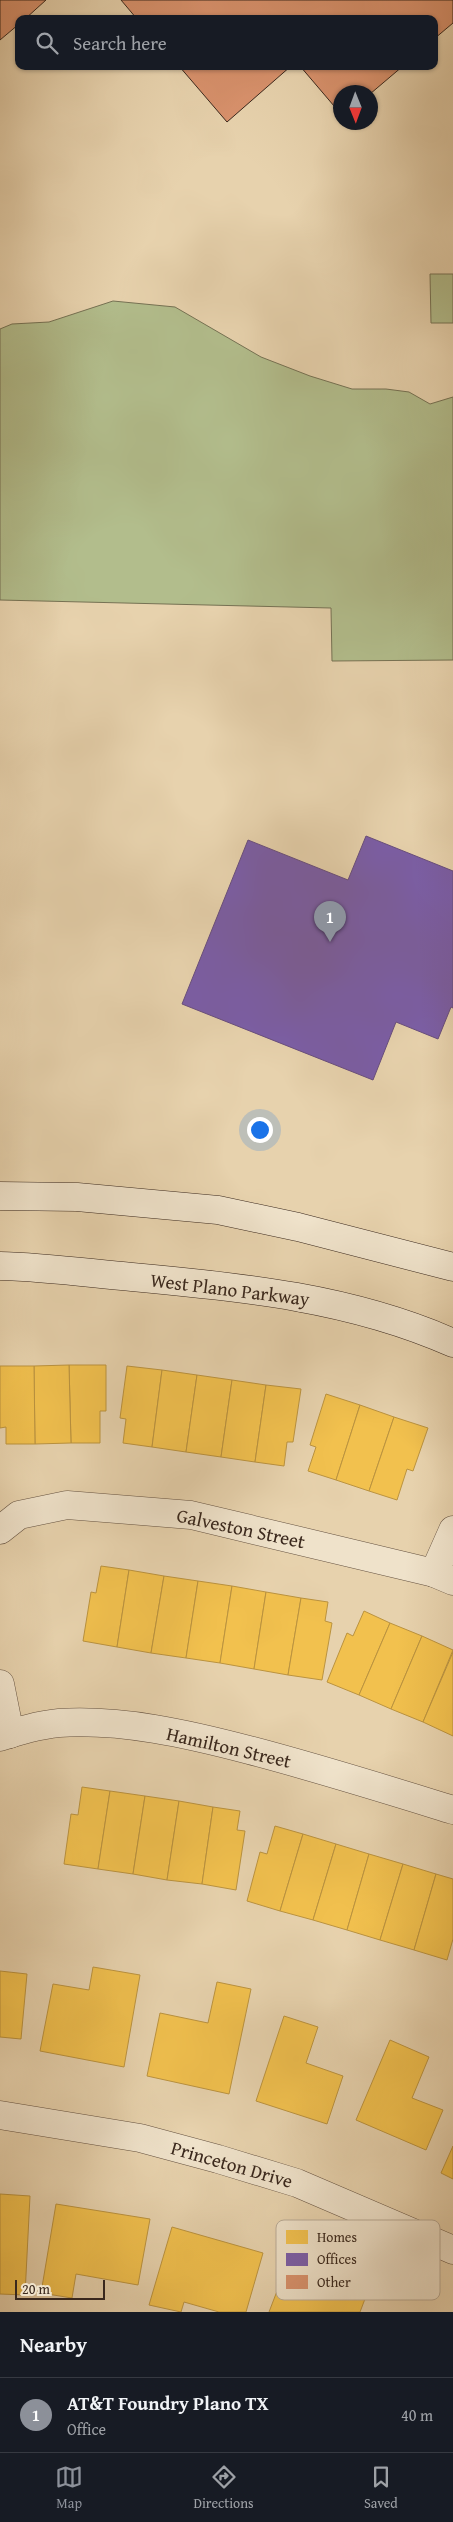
<!DOCTYPE html>
<html lang="en">
<head>
<meta charset="utf-8">
<style>
  body { margin:0; font-family:"Gentium Book Plus",serif; background:#242831; color:#f1f3f6 }
  .compass { position:absolute; left:333px; top:85px; width:45px; height:45px; border-radius:50%; background:#171b24; box-shadow:0 1px 4px #0004; rotate:179deg }
  .scale { position:absolute; left:15px; bottom:12px; width:90px; box-sizing:border-box; padding-left:5px; border:2px solid #3a281d; border-top:0; font-size:14px; line-height:18px; white-space:nowrap; color:#3a281d; -webkit-text-stroke:4px #efe2ca; paint-order:stroke }
  .you { position:absolute; left:259px; top:1129px; width:18px; height:18px; margin:-12px; border:4px solid #fff; border-radius:50%; background:#1a73e8; box-shadow:0 0 0 8px #1a73e833 }
  .badge { display:grid; place-items:center; width:32px; height:32px; border-radius:50%; background:#8c9099; color:#fff; font-size:16px; font-weight:700 }
  .pin { position:absolute; translate:-50% -41px; filter:drop-shadow(0 1px 2px #0008) }
  .pin::after { content:''; position:absolute; top:26px; width:18px; height:15px; background:inherit; clip-path:polygon(0 0,100% 0,50% 100%) }
  .list { margin:0; padding:0; list-style:none }
  h2 { display:flex; justify-content:space-between; align-items:center; height:65px; margin:0; padding:0 20px; font-size:21px }
  h2 small { font-size:16px; font-weight:400; color:#9ea1a6 }
  .list li { display:grid; grid-template-columns:32px 1fr auto; gap:15px; align-items:center; box-sizing:border-box; height:75px; padding:0 20px; border-top:1px solid #363941 }
  .list b { display:block; font-size:19px; white-space:nowrap }
  .list p { margin:0; font-size:16px; white-space:nowrap; color:#9ea1a6 }
  .list em { font-size:16px; font-style:normal; color:#9ea1a6 }
  .icon { flex:none; width:28px; height:28px; fill:none; stroke:currentColor; stroke-width:2; stroke-linecap:round; stroke-linejoin:round }
  .map { position:relative; flex:none; width:453px; height:2312px; overflow:hidden }
  .search { position:absolute; background:#171b24; box-shadow:0 1px 4px #0004; left:15px; right:15px; top:15px; height:55px; display:flex; align-items:center; gap:12px; box-sizing:border-box; padding:0 18px; border-radius:10px; color:#9ea1a6; font-size:19px }
  .sheet { height:140px; background:#171b24 }
  nav { display:flex; justify-content:space-around; align-items:center; box-sizing:border-box; height:70px; border-top:1px solid #363941; background:#171b24; font-size:14px; color:#9ea1a6 }
  nav a { display:grid; justify-items:center; gap:2px }
  nav .on { color:#8c9099 }
  .map>svg:first-child { display:block }
  .green { fill:#b2bd8c; stroke:#767254 }
  .homes { fill:#f2c14e; stroke:#bb933f }
  .offices { fill:#7b5ea7; stroke:#684e7e }
  .building { fill:#d8916c; stroke:#3a281d }
  .lines { fill:none; stroke-linecap:round; stroke-linejoin:round }
  .minor-casing { stroke:#655241; stroke-width:29 }
  .secondary-casing { stroke:#3a281d; stroke-width:29 }
  .minor { stroke:#efe2ca; stroke-width:28 }
  .secondary { stroke:#efe2ca; stroke-width:28 }
  .labels { text-anchor:middle; dominant-baseline:central; stroke-width:5; stroke-linejoin:round; paint-order:stroke }
  .street-label { font-size:19px; fill:#3a281d; stroke:#efe2ca }
  .key { fill:#efe2ca; stroke:#b9aa96; stroke-width:1 }
  .key-label { font-size:14px; fill:#3a281d }
</style>
</head>
<body>
<div class="map">
<svg width="453" height="2312" viewBox="0 0 453 2312">
  <rect width="100%" height="100%" fill="#e7d2ad"/>
  <filter id="stains"><feTurbulence type="fractalNoise" baseFrequency=".004" numOctaves="4"/><feColorMatrix values="0 0 0 0 .2 0 0 0 0 .09 0 0 0 0 .02 0 0 0 .5 -.17"/></filter>
  <radialGradient id="worn" r=".72"><stop offset=".6" stop-color="#630" stop-opacity="0"/><stop offset="1" stop-color="#630" stop-opacity=".3"/></radialGradient>
  <g class="green">
    <polygon points="430,274 453,274 453,323 431,323"/>
    <polygon points="113,301 175,307 261,357 310,376 352,389 386,389 409,392 430,404 453,397 453,660 332,661 331,608 0,600 0,329 12,324 49,322"/>
  </g>
  <g class="homes">
    <polygon points="69,1365 106,1365 106,1411 100,1411 100,1443 71,1443"/>
    <polygon points="69,1365 71,1443 35,1444 34,1366"/>
    <polygon points="0,1366 34,1366 35,1444 6,1444 6,1427 0,1428"/>
    <polygon points="127,1366 162,1370 152,1447 123,1443 126,1419 120,1418"/>
    <polygon points="162,1370 197,1375 186,1452 152,1447"/>
    <polygon points="197,1375 232,1380 221,1457 186,1452"/>
    <polygon points="232,1380 266,1385 255,1462 221,1457"/>
    <polygon points="266,1385 301,1389 293,1442 287,1442 284,1466 255,1462"/>
    <polygon points="326,1394 360,1405 336,1480 308,1471 316,1447 310,1445"/>
    <polygon points="360,1405 394,1417 369,1491 336,1480"/>
    <polygon points="394,1417 428,1428 413,1471 407,1469 397,1500 369,1491"/>
    <polygon points="101,1566 129,1570 117,1647 83,1641 91,1592 96,1593"/>
    <polygon points="129,1570 164,1576 151,1653 117,1647"/>
    <polygon points="164,1576 198,1581 186,1658 151,1653"/>
    <polygon points="198,1581 232,1586 220,1663 186,1658"/>
    <polygon points="232,1586 266,1592 254,1669 220,1663"/>
    <polygon points="266,1592 301,1598 288,1675 254,1669"/>
    <polygon points="301,1598 328,1602 325,1621 332,1623 322,1680 288,1675"/>
    <polygon points="364,1611 390,1623 359,1695 327,1682 347,1633 353,1636"/>
    <polygon points="390,1623 422,1636 391,1709 359,1695"/>
    <polygon points="422,1636 453,1650 423,1722 391,1709"/>
    <polygon points="453,1652 453,1736 423,1722"/>
    <polygon points="82,1787 110,1791 98,1869 64,1864 71,1814 78,1815"/>
    <polygon points="110,1791 145,1796 133,1874 98,1869"/>
    <polygon points="145,1796 179,1801 167,1880 133,1874"/>
    <polygon points="179,1801 213,1807 202,1884 167,1880"/>
    <polygon points="213,1807 240,1811 237,1830 245,1831 236,1890 202,1884"/>
    <polygon points="275,1826 303,1834 280,1911 247,1901 260,1852 267,1854"/>
    <polygon points="303,1834 336,1844 313,1920 280,1911"/>
    <polygon points="336,1844 369,1854 347,1930 313,1920"/>
    <polygon points="369,1854 403,1864 380,1940 347,1930"/>
    <polygon points="403,1864 436,1874 414,1950 380,1940"/>
    <polygon points="436,1874 453,1879 453,1939 447,1960 414,1950"/>
    <polygon points="93,1967 140,1975 124,2067 40,2051 53,1984 89,1990"/>
    <polygon points="0,1971 27,1974 21,2039 0,2037"/>
    <polygon points="217,1982 251,1989 229,2094 147,2076 160,2013 208,2023"/>
    <polygon points="284,2016 318,2027 306,2063 343,2076 327,2124 256,2101"/>
    <polygon points="390,2040 429,2057 412,2098 443,2110 426,2150 356,2120"/>
    <polygon points="453,2146 453,2179 441,2173"/>
    <polygon points="0,2194 30,2196 25,2295 0,2294"/>
    <polygon points="56,2204 150,2219 138,2285 76,2274 72,2298 41,2293"/>
    <polygon points="172,2227 263,2253 246,2312 219,2312 184,2302 181,2312 149,2305"/>
    <polygon points="289,2260 368,2291 360,2312 269,2312"/>
  </g>
  <polygon class="offices" points="366,836 453,871 453,1008 451,1007 438,1039 396,1022 373,1080 182,1004 248,840 348,880"/>
  <g class="building">
    <polygon points="0,0 46,0 25,19 19,19 19,24 0,40"/>
    <polygon points="121,0 453,0 453,23 434,39 434,19 137,19"/>
    <polygon points="179,66 291,66 227,122"/>
    <polygon points="300,66 403,66 370,94 340,92 340,113"/>
  </g>
  <g class="lines">
    <defs>
      <g id="minor">
        <polyline points="0,1530 19,1515 67,1505 191,1515 434,1573 453,1581"/>
        <polyline points="434,1573 453,1530"/>
        <polyline points="0,1684 10,1734"/>
        <path d="M0,1737C19,1731 38,1725 59,1723C122,1719 188,1734 249,1750C318,1768 385,1789 453,1810"/>
        <polyline points="0,2115 140,2138 218,2159 297,2183 453,2250"/>
      </g>
      <g id="secondary">
        <polyline points="0,1196 77,1197 218,1210 298,1227 453,1267"/>
        <path d="M0,1266C44,1267 88,1273 132,1277C242,1287 352,1298 453,1343"/>
      </g>
    </defs>
    <use href="#minor" class="minor-casing"/>
    <use href="#secondary" class="secondary-casing"/>
    <use href="#minor" class="minor"/>
    <use href="#secondary" class="secondary"/>
  </g>
  <g class="labels">
    <g class="street-label">
      <text transform="translate(230 1289) rotate(7)">West Plano Parkway</text>
      <text transform="translate(241 1528) rotate(12)">Galveston Street</text>
      <text transform="translate(229 1747) rotate(13)">Hamilton Street</text>
      <text transform="translate(232 2164) rotate(16)">Princeton Drive</text>
    </g>
  </g>
  <rect x="276" y="2220" width="164" height="80" rx="8" class="key"/>
  <rect x="286" y="2230" width="22" height="14" fill="#f2c14e"/>
  <rect x="286" y="2253" width="22" height="13" fill="#7b5ea7"/>
  <rect x="286" y="2275" width="22" height="14" fill="#d8916c"/>
  <g class="key-label">
    <text x="317" y="2242">Homes</text>
    <text x="317" y="2264">Offices</text>
    <text x="317" y="2287">Other</text>
  </g>
  <rect width="100%" height="100%" filter="url(#stains)"/>
  <rect width="100%" height="100%" fill="url(#worn)"/>
</svg>
<svg class="compass" viewBox="-18 -18 36 36"><path d="M0-13l5 13h-10z" fill="#e53935"/><path d="M0 13l5-13h-10z" fill="#9ea1a6"/></svg>
<div class="scale">20 m</div>
<div class="you"></div>
<div class="pin badge" style="left:330px;top:942px">1</div>
<div class="search"><svg class="icon" aria-label="search" viewBox="0 0 24 24"><circle cx="10" cy="10" r="6"/><path d="M15 15l6 6"/></svg>Search here</div>
</div>
<section class="sheet">
<h2>Nearby<small></small></h2>
<ul class="list">
<li><span class="badge">1</span><div><b>AT&amp;T Foundry Plano TX</b><p>Office</p></div><em>40 m</em></li>
</ul>
</section>
<nav>
<a class="on"><svg class="icon" aria-label="map" viewBox="0 0 24 24"><path d="M3 6l6-2 6 2 6-2v14l-6 2-6-2-6 2zM9 4v14M15 6v14"/></svg>Map</a>
<a><svg class="icon" aria-label="directions" viewBox="0 0 24 24"><path d="M12 3l9 9-9 9-9-9zM9 14v-3h6M13 9l2 2-2 2"/></svg>Directions</a>
<a><svg class="icon" aria-label="saved" viewBox="0 0 24 24"><path d="M7 4h10v16l-5-4-5 4z"/></svg>Saved</a>
</nav>
</body>
</html>
